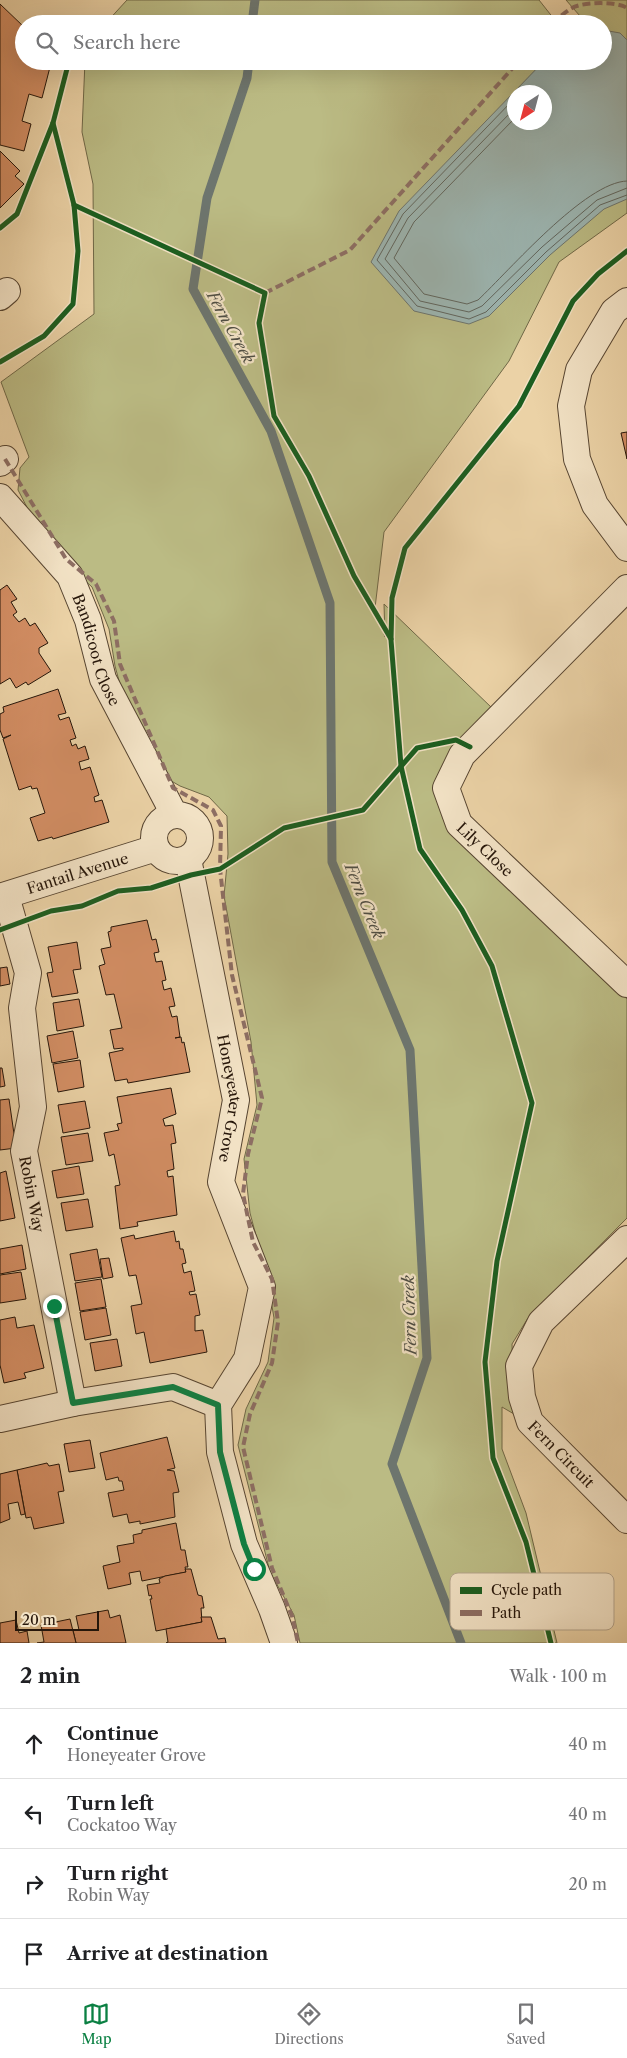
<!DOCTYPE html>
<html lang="en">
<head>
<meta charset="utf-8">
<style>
  body { margin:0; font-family:"Libre Caslon Text",serif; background:#f2f2f2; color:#202124 }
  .compass { position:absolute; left:507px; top:85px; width:45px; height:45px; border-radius:50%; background:#fff; box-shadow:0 5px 20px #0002; rotate:216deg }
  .scale { position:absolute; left:15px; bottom:12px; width:84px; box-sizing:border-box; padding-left:5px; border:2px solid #26160a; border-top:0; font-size:14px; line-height:18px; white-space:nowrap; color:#26160a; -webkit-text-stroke:4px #f2e2c5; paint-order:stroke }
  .stop { position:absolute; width:15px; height:15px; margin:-11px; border:4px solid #0b8043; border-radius:50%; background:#fff }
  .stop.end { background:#0b8043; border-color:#fff; box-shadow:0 1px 5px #0008 }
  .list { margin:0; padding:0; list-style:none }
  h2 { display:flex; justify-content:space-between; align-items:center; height:65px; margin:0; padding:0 20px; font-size:21px }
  h2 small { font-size:16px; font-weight:400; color:#757577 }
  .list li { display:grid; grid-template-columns:32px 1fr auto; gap:15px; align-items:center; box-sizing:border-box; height:70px; padding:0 20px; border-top:1px solid #e0e0e0 }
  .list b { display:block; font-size:19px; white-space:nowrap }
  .list p { margin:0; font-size:16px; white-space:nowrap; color:#757577 }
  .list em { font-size:16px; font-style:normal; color:#757577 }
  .icon { flex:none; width:28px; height:28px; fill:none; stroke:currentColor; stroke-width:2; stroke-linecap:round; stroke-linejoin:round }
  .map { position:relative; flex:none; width:627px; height:1643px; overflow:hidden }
  .search { position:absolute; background:#fff; box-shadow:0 5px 20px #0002; left:15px; right:15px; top:15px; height:55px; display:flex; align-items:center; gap:12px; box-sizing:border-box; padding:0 18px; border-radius:28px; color:#757577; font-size:19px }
  .sheet { height:345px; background:#fff }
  nav { display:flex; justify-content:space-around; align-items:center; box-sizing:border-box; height:70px; border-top:1px solid #e0e0e0; background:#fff; font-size:14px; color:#757577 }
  nav a { display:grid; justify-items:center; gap:2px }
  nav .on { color:#0b8043 }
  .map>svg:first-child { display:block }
  .green { fill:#bbbb84; stroke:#706847; fill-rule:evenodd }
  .water { fill:#9cb5b1; stroke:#6d756e; fill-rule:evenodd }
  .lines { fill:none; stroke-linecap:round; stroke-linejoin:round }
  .shore { stroke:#61665e; stroke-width:1 }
  .stream { stroke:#6d756e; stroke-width:9 }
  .building { fill:#d38e64; stroke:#26160a }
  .minor-casing { stroke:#574531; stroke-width:28 }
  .minor { stroke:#f2e2c5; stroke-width:26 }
  .quiet { stroke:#8d6e63; stroke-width:4; stroke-dasharray:8 4; stroke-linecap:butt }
  .cycleway-casing { stroke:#f2e2c5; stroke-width:8 }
  .cycleway { stroke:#1b5e20; stroke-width:5 }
  .route { stroke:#0b8043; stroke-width:6 }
  .labels { text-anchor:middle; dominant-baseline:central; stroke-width:4.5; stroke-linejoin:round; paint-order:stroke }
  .street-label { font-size:15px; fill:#26160a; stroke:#f2e2c5 }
  .water-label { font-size:16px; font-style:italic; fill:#4f4e44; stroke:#f2e2c5 }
  .key { fill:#f2e2c5; stroke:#b5a58d; stroke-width:1 }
  .key-label { font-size:14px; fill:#26160a }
</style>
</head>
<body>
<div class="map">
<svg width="627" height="1643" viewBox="0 0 627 1643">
  <rect width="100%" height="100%" fill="#ebd2a6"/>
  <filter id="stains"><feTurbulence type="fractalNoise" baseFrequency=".004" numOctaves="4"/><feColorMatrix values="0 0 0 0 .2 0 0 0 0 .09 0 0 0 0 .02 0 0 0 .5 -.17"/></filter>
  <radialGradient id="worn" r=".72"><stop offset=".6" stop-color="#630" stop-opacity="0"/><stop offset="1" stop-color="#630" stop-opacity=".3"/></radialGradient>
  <g class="green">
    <polygon points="127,0 539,0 558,24 105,24"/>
    <polygon points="566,0 627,0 627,70 603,43 603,24 587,24"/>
    <path d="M85,61H588L627,110V213L559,262L509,361L384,532L375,608L385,637L384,604L492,708L438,778L505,885L627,999V1218L528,1318L512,1344L514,1414L502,1407V1449L526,1513L557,1643H300L294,1615L270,1572L238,1445L246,1409L268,1362L274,1318L267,1277L250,1213L244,1159L257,1105L251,1042L224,896L228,854L227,816L209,797L180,786L161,775L121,688L115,666L109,629L92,587L70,567L42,536L18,490L20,468L29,457L1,382L94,314L93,184L82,132ZM514,92H544V122H514Z"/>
  </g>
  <path class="water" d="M603,30L620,33L627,40V199L604,209L550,255L489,316L469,324L414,311L371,262L399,211L544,61H603ZM514,92H544V122H514Z"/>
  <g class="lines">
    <g class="shore">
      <polyline points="514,99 403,214 377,260 417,306 469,319 486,312 546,252 600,205 627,195"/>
      <polyline points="514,109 408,218 385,259 420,301 469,312 482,306 542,247 597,200 627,188"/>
      <path d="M514,119L414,222L394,258L424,294L467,304L478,300C509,271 585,182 627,181"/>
    </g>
    <g class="stream">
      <polyline points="252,24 255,0"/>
      <polyline points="249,61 247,78 207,198 193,289 271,431 330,603 332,862 410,1050 427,1358 392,1464 461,1643"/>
    </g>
  </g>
  <g class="building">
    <polygon points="0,4 24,27 24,61 50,67 42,98 29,94 22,121 31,124 24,151 0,145"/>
    <polygon points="0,151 20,171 15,176 24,184 0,208"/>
    <polygon points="627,432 627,459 621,433"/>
    <polygon points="7,585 17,599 11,602 17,612 13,615 19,622 25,618 30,626 35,623 48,643 39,648 39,653 51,671 28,685 26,682 16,688 10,678 0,684 0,590"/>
    <polygon points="58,689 66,713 58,715 60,720 69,717 76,738 70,740 72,746 76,744 78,749 85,746 89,759 79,762 81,770 90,767 99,795 94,797 95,802 102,800 109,822 53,839 52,837 38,841 30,818 45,813 37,788 32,789 31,786 19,790 3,739 11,735 3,738 0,730 0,714 4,712 3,707"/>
    <polygon points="147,920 152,940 156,939 159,952 154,953 156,962 162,961 166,980 162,981 164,990 171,988 175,1006 169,1007 172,1017 177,1016 180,1037 175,1038 181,1037 182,1043 184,1042 190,1072 128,1083 127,1079 115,1081 109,1053 123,1050 123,1048 114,1049 110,1030 122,1028 114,994 106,995 99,966 105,964 101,949 111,947 108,932 111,931 111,927"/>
    <polygon points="77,942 81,969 73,970 78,993 52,997 47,973 53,972 48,947"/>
    <polygon points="7,967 10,984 0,986 0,968"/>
    <polygon points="79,999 84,1026 57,1031 53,1003"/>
    <polygon points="73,1031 78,1058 52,1063 47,1036"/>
    <polygon points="80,1060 84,1087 58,1092 53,1064"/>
    <polygon points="0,1068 2,1068 5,1086 0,1087"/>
    <polygon points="171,1088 176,1114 163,1119 165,1126 173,1125 176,1143 171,1144 174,1169 167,1171 168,1177 173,1176 177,1215 137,1222 138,1226 120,1229 115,1186 120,1185 114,1154 109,1156 104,1133 119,1130 117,1124 122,1123 117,1097"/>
    <polygon points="9,1099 16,1148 0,1150 0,1100"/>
    <polygon points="85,1101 90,1128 63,1133 58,1105"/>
    <polygon points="88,1133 93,1161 66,1165 61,1137"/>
    <polygon points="79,1166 84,1194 57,1198 52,1171"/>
    <polygon points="6,1171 15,1218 0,1221 0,1173"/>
    <polygon points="88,1199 93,1227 66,1231 61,1203"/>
    <polygon points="174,1231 176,1242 179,1241 180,1249 183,1249 186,1263 182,1264 184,1273 191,1271 195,1291 189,1292 190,1295 196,1294 200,1315 195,1316 195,1331 203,1330 207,1352 150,1363 144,1332 136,1334 131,1306 142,1304 136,1275 129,1276 121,1238 134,1235 135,1239"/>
    <polygon points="22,1245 26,1269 0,1274 0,1249"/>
    <polygon points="97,1249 102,1277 75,1281 70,1254"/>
    <polygon points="109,1258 113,1277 103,1279 100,1259"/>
    <polygon points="21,1272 26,1299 0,1303 0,1275"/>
    <polygon points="101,1279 106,1307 80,1311 75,1283"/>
    <polygon points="106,1308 111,1335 85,1340 80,1312"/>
    <polygon points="15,1317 17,1328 34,1325 44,1368 24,1373 26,1378 4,1383 0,1365 0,1320"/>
    <polygon points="117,1339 122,1366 95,1371 90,1343"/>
    <polygon points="167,1437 175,1468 167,1470 174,1471 179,1492 173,1493 175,1517 140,1524 140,1521 129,1523 127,1514 113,1517 108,1493 124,1490 122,1481 119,1481 118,1477 106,1480 100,1453"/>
    <polygon points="90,1440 95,1468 69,1472 64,1444"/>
    <polygon points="47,1463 49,1466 59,1464 64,1491 58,1492 64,1523 34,1529 31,1517 26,1518 17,1470"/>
    <polygon points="17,1470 25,1514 21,1515 18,1502 8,1504 10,1519 0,1523 0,1474"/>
    <polygon points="176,1523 181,1550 185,1550 188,1567 185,1567 186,1572 142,1581 140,1571 129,1573 131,1584 108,1589 103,1566 120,1562 117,1546 134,1543 133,1535 142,1533 142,1530"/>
    <polygon points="185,1569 191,1569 198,1595 202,1596 204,1608 201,1608 202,1622 156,1631 150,1599 152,1599 151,1595 149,1596 147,1585 160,1583 159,1579 165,1576 186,1572"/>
    <polygon points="108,1610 110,1618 120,1615 126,1643 76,1643 73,1630 79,1630 76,1616"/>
    <polygon points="201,1617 211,1617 218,1639 225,1638 226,1643 166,1643 168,1642 166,1629 202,1622"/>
    <polygon points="70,1619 76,1643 37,1643 44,1642 41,1625"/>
    <polygon points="16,1620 19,1633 27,1631 29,1643 0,1643 0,1623"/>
  </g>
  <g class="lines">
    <defs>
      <g id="minor">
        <polyline points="0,297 7,291"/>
        <polyline points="627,301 614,311 579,370 571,406 577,459 595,505 627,548"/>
        <polyline points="0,463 5,459"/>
        <path id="s1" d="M0,497L70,576L88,620L103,679L174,814"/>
        <path id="s2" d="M627,588L462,755L446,788L459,824L627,984"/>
        <circle cx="177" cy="838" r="23"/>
        <path id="s3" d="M188,859L236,1100L221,1182L262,1287L247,1359L218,1405L220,1452L244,1544L272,1609L284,1643"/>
        <path id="s4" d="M6,896L28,973L22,1008L33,1107L24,1151L73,1403"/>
        <path id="s5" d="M0,897L156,848"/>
        <path id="s6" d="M627,1239L541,1322L519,1366L522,1397L530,1422L627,1520"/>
        <polyline points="0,1419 73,1403 173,1387 218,1405"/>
      </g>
    </defs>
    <use href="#minor" class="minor-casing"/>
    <use href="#minor" class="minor"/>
    <g class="quiet">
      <path d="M553,24C558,18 565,12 572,8C582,2 617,1 627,8"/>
      <polyline points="265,293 350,250 519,61"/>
      <polyline points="5,459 66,559 96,584 114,621 120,664 173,788 213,810 221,826 220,869 232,975 262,1098 248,1154 243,1194 253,1242 272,1279 278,1322 272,1363 250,1414 243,1447 272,1568 292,1616 298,1643"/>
    </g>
    <defs>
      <g id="cycleway">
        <polyline points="74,205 265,293 259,323 274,416 309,476 354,576 391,639"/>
        <polyline points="0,228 17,214 53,123 69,61"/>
        <polyline points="0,362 44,336 73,304 78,251 74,205 53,123"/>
        <polyline points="0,930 51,911 82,906 118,891 151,888 191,875 220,869 284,828 363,810 417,748 456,740 470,747"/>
        <polyline points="551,1643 526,1542 493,1458 485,1362 497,1261 532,1103 492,966 462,910 420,849 401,766 391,640 392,598 405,548 519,406 573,301 598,274 627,251"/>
      </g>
    </defs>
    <use href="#cycleway" class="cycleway-casing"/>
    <use href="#cycleway" class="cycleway"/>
  </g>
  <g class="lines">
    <polyline class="route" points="54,1306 73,1403 173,1387 218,1405 220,1452 244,1544 254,1569"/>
  </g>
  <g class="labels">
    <g class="street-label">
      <text stroke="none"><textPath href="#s1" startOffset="184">Bandicoot Close</textPath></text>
      <text stroke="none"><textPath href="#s2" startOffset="346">Lily Close</textPath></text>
      <text stroke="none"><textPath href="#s5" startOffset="81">Fantail Avenue</textPath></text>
      <text stroke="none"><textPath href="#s3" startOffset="244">Honeyeater Grove</textPath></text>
      <text stroke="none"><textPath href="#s4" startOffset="304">Robin Way</textPath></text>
      <text stroke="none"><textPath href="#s6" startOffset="271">Fern Circuit</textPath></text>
    </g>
    <g class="water-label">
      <text transform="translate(231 327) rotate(61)">Fern Creek</text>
      <text transform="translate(365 901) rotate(68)">Fern Creek</text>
      <text transform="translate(409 1315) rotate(-92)">Fern Creek</text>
    </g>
  </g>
  <rect x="450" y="1573" width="164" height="57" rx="8" class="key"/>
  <rect x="460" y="1587" width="22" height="7" fill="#1b5e20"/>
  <rect x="460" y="1610" width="22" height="6" fill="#8d6e63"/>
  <g class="key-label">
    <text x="491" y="1595">Cycle path</text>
    <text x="491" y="1618">Path</text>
  </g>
  <rect width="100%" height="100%" filter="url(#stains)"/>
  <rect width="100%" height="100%" fill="url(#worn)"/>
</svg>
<svg class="compass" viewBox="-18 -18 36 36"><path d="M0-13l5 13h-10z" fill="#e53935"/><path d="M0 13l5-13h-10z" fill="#757577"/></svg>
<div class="scale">20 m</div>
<div class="stop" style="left:254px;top:1569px"></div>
<div class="stop end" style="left:54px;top:1306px"></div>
<div class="search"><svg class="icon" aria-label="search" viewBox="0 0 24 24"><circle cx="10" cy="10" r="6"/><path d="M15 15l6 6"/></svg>Search here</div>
</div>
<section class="sheet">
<h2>2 min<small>Walk · 100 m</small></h2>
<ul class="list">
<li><svg class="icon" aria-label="ahead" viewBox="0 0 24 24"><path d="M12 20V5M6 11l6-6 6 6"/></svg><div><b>Continue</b><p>Honeyeater Grove</p></div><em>40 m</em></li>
<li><svg class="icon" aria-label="left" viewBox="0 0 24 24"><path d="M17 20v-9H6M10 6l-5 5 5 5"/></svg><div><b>Turn left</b><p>Cockatoo Way</p></div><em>40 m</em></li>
<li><svg class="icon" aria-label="right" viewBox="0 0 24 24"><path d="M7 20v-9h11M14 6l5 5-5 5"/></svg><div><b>Turn right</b><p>Robin Way</p></div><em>20 m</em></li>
<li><svg class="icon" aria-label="arrive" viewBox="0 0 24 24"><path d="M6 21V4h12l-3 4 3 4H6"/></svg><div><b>Arrive at destination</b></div></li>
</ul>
</section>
<nav>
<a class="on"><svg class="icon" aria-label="map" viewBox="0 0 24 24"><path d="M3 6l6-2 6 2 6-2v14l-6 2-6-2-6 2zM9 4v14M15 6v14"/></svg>Map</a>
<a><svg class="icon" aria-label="directions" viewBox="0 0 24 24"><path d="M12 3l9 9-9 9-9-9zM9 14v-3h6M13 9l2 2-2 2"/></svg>Directions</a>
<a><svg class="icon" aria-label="saved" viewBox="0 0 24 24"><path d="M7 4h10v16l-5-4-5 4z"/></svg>Saved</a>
</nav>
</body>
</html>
